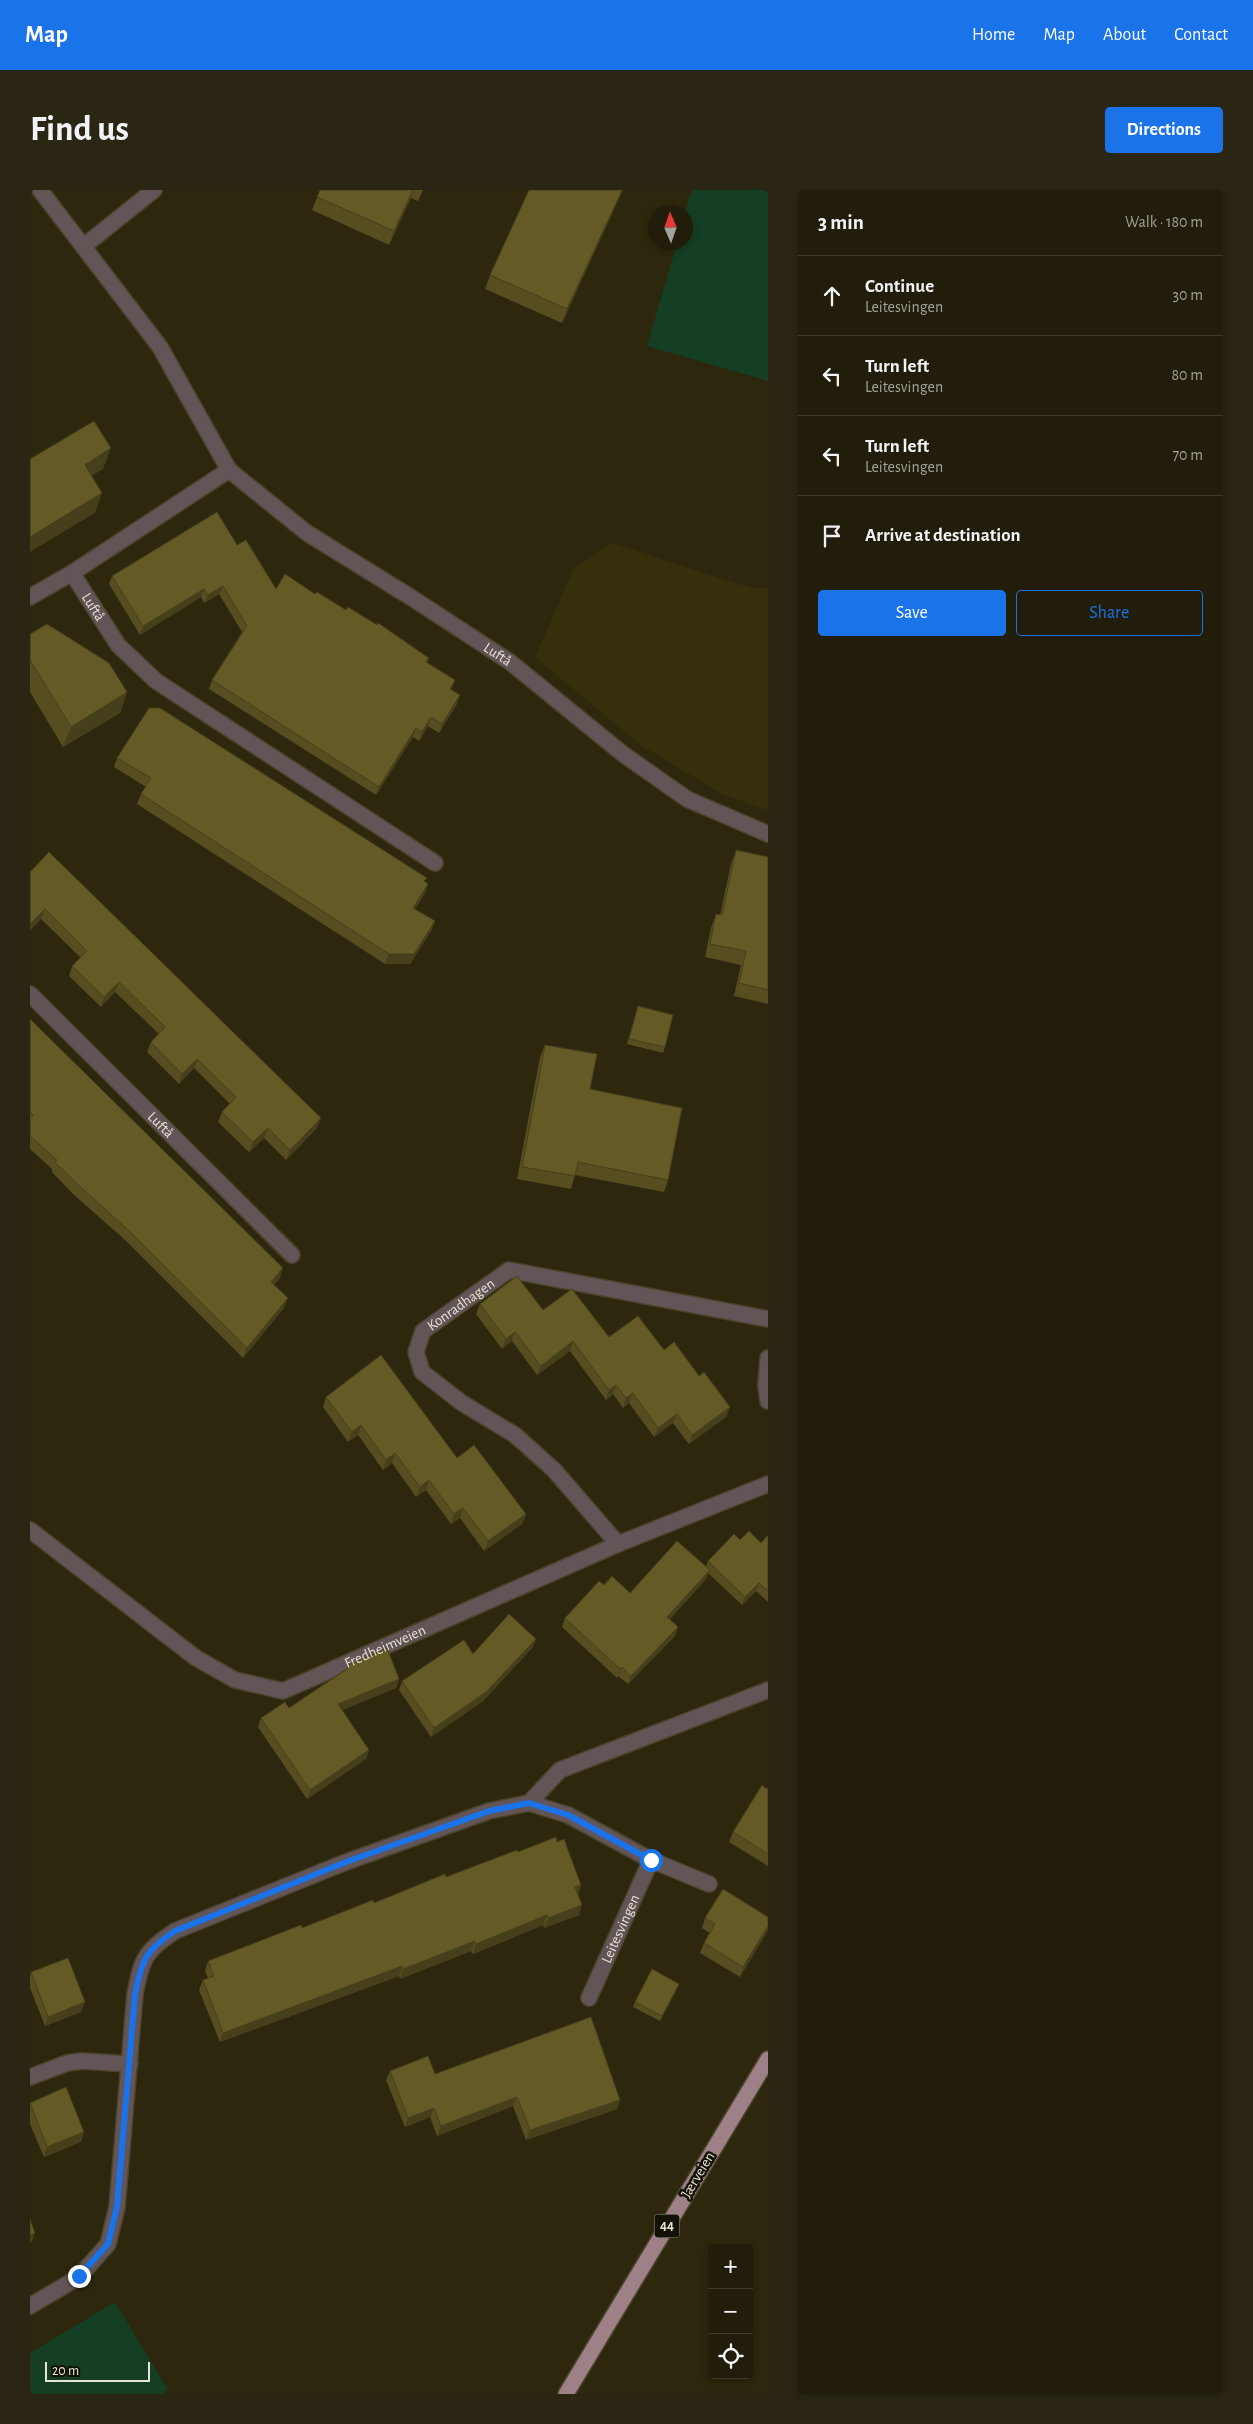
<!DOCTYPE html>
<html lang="en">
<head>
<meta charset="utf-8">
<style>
  body { margin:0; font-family:"Alegreya Sans",sans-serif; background:#2a2613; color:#f1f3f6 }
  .controls { position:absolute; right:15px; bottom:15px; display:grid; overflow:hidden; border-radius:5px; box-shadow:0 2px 8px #0003 }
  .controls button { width:45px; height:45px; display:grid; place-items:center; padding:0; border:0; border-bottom:1px solid #3f3b2b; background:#221d0a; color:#f1f3f6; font:25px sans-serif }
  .compass { position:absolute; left:618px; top:15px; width:45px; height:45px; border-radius:50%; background:#221d0a; box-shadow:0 2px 8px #0003; rotate:358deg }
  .scale { position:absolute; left:15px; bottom:12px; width:105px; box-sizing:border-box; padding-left:5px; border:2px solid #e7e4d5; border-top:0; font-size:14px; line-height:18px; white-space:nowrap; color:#e7e4d5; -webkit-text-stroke:4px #131006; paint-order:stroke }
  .stop { position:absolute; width:15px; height:15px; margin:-11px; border:4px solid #1a73e8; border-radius:50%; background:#fff }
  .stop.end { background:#1a73e8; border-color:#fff; box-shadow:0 1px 5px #0008 }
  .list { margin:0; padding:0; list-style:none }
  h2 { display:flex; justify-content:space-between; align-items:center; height:65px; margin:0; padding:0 20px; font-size:21px }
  h2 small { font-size:16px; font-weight:400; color:#a2a29c }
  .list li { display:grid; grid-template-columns:32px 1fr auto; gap:15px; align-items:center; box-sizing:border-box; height:80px; padding:0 20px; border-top:1px solid #3f3b2b }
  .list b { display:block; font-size:19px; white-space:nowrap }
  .list p { margin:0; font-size:16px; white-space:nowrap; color:#a2a29c }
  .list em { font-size:16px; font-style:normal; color:#a2a29c }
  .actions { display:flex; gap:10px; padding:15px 20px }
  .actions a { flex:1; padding:11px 0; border:1px solid #1a73e8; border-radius:5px; text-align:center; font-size:18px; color:#1a73e8 }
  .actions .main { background:#1a73e8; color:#fff }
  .icon { flex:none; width:28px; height:28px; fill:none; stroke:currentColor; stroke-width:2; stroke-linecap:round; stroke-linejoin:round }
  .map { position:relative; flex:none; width:738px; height:2204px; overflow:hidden; border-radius:5px }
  header { display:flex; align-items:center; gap:30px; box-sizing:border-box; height:70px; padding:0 25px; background:#1a73e8; color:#fff }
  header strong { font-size:24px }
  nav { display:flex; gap:28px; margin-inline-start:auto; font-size:18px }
  .intro { display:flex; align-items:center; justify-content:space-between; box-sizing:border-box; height:120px; padding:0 30px }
  h1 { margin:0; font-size:35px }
  .button { padding:12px 22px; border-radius:5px; background:#1a73e8; color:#fff; font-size:18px; font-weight:700 }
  main { display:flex; gap:30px; padding:0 30px }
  aside { flex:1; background:#221d0a; border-radius:5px; box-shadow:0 2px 8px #0003 }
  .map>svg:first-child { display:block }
  .built { fill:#362f0c }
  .green { fill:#143f24 }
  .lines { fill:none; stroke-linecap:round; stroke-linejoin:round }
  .lane-casing { stroke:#4b452d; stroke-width:18 }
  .street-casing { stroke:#4b452d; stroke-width:18 }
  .primary-casing { stroke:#4b452d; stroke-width:18 }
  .lane { stroke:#635557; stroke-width:15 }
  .street { stroke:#635557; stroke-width:15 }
  .primary { stroke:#9e8187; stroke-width:15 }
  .wall { fill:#564d21 }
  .shaded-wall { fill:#463f1b }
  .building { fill:#645a26; stroke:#463f1b }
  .route { stroke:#1a73e8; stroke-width:6 }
  .labels { text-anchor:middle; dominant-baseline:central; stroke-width:5; stroke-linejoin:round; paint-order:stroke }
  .shield { fill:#131006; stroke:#a7a497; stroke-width:1 }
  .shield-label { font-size:14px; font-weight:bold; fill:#e7e4d5 }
  .street-label { font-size:15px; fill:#e7e4d5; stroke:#131006 }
</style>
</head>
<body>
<header>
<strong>Map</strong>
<nav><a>Home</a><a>Map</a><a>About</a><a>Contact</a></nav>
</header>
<div class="intro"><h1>Find us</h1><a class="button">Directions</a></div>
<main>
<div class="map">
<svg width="738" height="2204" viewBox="0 0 738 2204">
  <rect width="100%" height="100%" fill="#2d270d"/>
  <polygon class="built" points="581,353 721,398 738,398 738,620 694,605 612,556 505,467 544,378"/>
  <g class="green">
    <polygon points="662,0 738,0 738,191 617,156 647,53 656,52 655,22"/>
    <polygon points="85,2112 138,2200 131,2204 0,2204 0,2163"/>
  </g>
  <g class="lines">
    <defs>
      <g id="lane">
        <polyline points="54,56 124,0"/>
        <polyline points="499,1613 530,1580 738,1500"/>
        <polyline points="0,1887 37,1873 52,1871 100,1874"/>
      </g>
      <g id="street">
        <path id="s1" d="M10,0L130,157L199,280L277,343L382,408L480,472L593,564L657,609L738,644"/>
        <path id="s2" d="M42,383L88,455L126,491L405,673"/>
        <polyline points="0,407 42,383 199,280"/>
        <path id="s3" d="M0,804L262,1065"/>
        <polyline points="738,1168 736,1196 738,1211"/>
        <path id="s4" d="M0,1340L166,1468L205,1490L253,1501L588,1354L738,1294"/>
        <path id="s5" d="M588,1354L524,1280L485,1245L432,1213L392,1182L386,1162L393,1141L479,1080L738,1129"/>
        <path id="s6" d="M559,1808L621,1670"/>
        <path d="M0,2116L49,2087L78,2054L87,2017L105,1804C112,1768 115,1761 145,1741L316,1672L459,1621L499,1613L538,1625L621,1670L679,1694"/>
      </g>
      <polyline id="primary" points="536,2204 738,1869"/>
    </defs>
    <use href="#lane" class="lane-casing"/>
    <use href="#street" class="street-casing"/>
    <use href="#primary" class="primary-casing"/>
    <use href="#lane" class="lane"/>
    <use href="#street" class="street"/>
    <use href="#primary" class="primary"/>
  </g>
  <g class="wall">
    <polygon points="290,0 393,0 388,11 381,8 359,55 282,20"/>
    <polygon points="593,0 532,133 455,99 460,85"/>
    <polygon points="207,355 246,399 285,404 316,420 399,468 397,473 425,490 421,500 427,514 409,543 398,536 389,551 383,547 346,605 179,499 182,490 212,442 189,404 174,413 171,407 110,445 79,394 82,386"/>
    <polygon points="0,444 97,502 90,523 33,557 0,502"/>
    <polygon points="87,568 395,692 398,694 395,703 385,719 405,731 401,741 380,774 355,774 107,614 111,604 116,597 84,577"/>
    <polygon points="706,660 738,667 738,814 704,806 711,775 675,767 681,738 686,724 690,725 701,674"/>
    <polygon points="0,682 287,938 256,970 234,948 219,962 188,932 192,922 200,914 164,878 149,894 117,862 121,852 129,844 85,802 71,817 39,786 42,776 51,768 11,729 0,740"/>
    <polygon points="608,816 635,857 633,863 597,854"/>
    <polygon points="0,829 250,1088 244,1095 254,1118 213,1168 94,1049 43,1004 22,982 22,979 0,959"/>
    <polygon points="515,855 560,899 638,990 634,1002 545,985 541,999 487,989 510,867"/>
    <polygon points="450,1114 513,1120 579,1147 634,1160 669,1186 700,1217 696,1227 659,1254 643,1233 624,1247 599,1213 593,1218 583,1204 576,1210 540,1161 507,1185 482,1151 472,1159 446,1124"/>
    <polygon points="296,1207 427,1268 496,1324 492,1334 454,1361 430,1328 421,1334 396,1300 386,1307 362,1273 353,1280 328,1245 318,1252 293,1217"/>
    <polygon points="738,1345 738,1412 726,1401 712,1415 678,1383 676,1389 640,1429 648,1437 645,1446 598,1494 588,1486 587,1488 532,1437 535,1428 574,1395 600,1403 676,1377 678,1371 710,1350 731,1353"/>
    <polygon points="506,1449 502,1458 453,1511 401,1547 369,1500 372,1491 443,1464"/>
    <polygon points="319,1475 369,1489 366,1498 312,1520 339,1560 336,1569 277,1609 228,1537 231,1528 259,1518 318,1478"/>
    <polygon points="738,1597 738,1676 699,1652 703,1642"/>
    <polygon points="527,1652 551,1695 548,1704 549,1725 514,1738 513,1735 443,1764 441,1761 370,1789 369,1786 190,1852 169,1800 173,1790 178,1788 175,1781 178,1771 488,1662"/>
    <polygon points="738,1727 738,1740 710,1787 670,1763 674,1753 680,1743 672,1738 675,1728"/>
    <polygon points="1,1782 51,1822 15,1836 0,1798 0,1786"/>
    <polygon points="647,1799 630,1831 603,1817 605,1812"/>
    <polygon points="360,1881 405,1884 590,1910 587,1919 496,1950 483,1916 407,1946 400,1927 375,1937 356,1890"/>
    <polygon points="0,1913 54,1942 51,1952 14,1967 0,1934"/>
  </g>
  <g class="shaded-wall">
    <polygon points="383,0 381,8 359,55 364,41"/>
    <polygon points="592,0 593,0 532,133 537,119"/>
    <polygon points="81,258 73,279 47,295 55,275"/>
    <polygon points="72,303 65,323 0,362 0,347"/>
    <polygon points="193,396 189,404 174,413 178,405"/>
    <polygon points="174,399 171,407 110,445 113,436"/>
    <polygon points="97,502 90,523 33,557 41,537"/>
    <polygon points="430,505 427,514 409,543 412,534"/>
    <polygon points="401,527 398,536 389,551 392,542"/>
    <polygon points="386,538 383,547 346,605 349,597"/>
    <polygon points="398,694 395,703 380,728 383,718"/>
    <polygon points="15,719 11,729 0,740 0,734"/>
    <polygon points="405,731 401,741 380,774 355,774 359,764"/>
    <polygon points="89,792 85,802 71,817 74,807"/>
    <polygon points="167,869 164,878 149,894 152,884"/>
    <polygon points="291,928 287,938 256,970 260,960"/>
    <polygon points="238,938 234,948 219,962 223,952"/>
    <polygon points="253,1078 250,1088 237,1102 241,1092"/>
    <polygon points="258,1108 254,1118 213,1168 217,1158"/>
    <polygon points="485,1142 482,1151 472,1159 476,1149"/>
    <polygon points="543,1151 540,1161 507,1185 511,1176"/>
    <polygon points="586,1195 583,1204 576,1210 579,1200"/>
    <polygon points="603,1203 599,1213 593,1218 596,1208"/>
    <polygon points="700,1217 696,1227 659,1254 662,1245"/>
    <polygon points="647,1224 643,1233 624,1247 628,1238"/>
    <polygon points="331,1235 328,1245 318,1252 322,1242"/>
    <polygon points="365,1263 362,1273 353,1280 356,1270"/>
    <polygon points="399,1290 396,1300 386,1307 390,1297"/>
    <polygon points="433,1318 430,1328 421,1334 424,1324"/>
    <polygon points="496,1324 492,1334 454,1361 458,1351"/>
    <polygon points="680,1380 676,1389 634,1436 637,1427"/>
    <polygon points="729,1393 726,1401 712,1415 715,1407"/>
    <polygon points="648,1437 645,1446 598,1494 601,1486"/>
    <polygon points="506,1449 502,1458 453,1511 401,1547 404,1538"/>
    <polygon points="592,1477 588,1486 587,1488 590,1479"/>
    <polygon points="369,1489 366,1498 305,1523 308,1514"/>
    <polygon points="339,1560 336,1569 277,1609 280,1600"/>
    <polygon points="551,1695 548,1705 545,1697"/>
    <polygon points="552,1715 549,1725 514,1738 518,1728"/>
    <polygon points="517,1725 513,1735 443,1764 446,1754"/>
    <polygon points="738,1736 738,1740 710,1787 713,1777"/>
    <polygon points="445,1751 441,1761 370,1789 373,1779"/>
    <polygon points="372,1776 369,1786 190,1852 193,1843"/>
    <polygon points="649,1794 647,1799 630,1831 632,1826"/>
    <polygon points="55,1812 51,1822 15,1836 18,1827"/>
    <polygon points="487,1907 483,1916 407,1946 411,1936"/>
    <polygon points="590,1910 587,1919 496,1950 500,1940"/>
    <polygon points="404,1918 400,1927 375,1937 378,1928"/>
    <polygon points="54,1942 51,1952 14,1967 17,1957"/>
    <polygon points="5,2043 2,2052 0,2053 0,2045"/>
  </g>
  <g class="building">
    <polygon points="290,0 383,0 364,41 287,7"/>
    <polygon points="499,0 592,0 537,119 460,85"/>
    <polygon points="64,231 81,258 55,275 72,303 0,347 0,269"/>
    <polygon points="187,322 207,355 216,350 246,399 255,384 285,404 287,402 316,420 318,417 347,435 348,433 399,468 396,472 425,490 420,499 430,505 412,534 401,527 392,542 386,538 349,597 182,490 217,436 193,396 178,405 174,399 113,436 82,386"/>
    <polygon points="17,434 79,473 97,502 41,537 0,470 0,444"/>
    <polygon points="119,518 130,518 397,688 394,691 398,694 383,718 405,731 384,764 359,764 111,604 121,588 87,568"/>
    <polygon points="706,660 738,667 738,800 709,793 716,761 680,754 686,724 692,725"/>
    <polygon points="19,662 291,928 260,960 238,938 223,952 192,922 206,907 167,869 152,884 121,852 135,837 89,792 74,807 42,776 57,761 15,719 0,734 0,682"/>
    <polygon points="608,816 643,825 635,857 599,849"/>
    <polygon points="0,829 253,1078 241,1092 258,1108 217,1158 97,1039 47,994 25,972 27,970 0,946 0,928 3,925 0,922"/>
    <polygon points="515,855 567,864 560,899 652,918 638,990 548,972 545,986 492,977"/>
    <polygon points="487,1086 513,1120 542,1099 579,1147 608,1126 634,1160 644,1152 669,1186 674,1182 700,1217 662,1245 647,1224 628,1238 603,1203 596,1208 586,1195 579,1200 543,1151 511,1176 485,1142 476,1149 450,1114"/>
    <polygon points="351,1165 427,1268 444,1255 496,1324 458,1351 433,1318 424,1324 399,1290 390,1297 365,1263 356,1270 331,1235 322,1242 296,1207"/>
    <polygon points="719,1341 731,1353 738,1345 738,1401 729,1393 715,1407 678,1371 704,1344 710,1350"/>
    <polygon points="647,1351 680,1380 637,1427 648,1437 601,1486 592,1477 590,1479 535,1428 569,1391 574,1395 582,1386 600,1403"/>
    <polygon points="479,1424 506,1449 456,1502 404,1538 372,1491 434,1450 443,1464"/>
    <polygon points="357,1458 369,1489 308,1514 339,1560 280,1600 231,1528 255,1512 259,1518 320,1477 319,1475"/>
    <polygon points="732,1595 737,1599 738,1597 738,1664 703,1642"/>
    <polygon points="526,1647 527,1652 534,1649 551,1695 545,1697 552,1715 518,1728 517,1725 446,1754 445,1751 373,1779 372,1776 193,1843 173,1790 184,1786 178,1771 271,1735 272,1738 343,1710 344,1713 415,1684 416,1687 487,1660 488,1662"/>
    <polygon points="693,1699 738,1727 738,1736 713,1777 674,1753 685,1734 675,1728"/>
    <polygon points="38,1768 55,1812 18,1827 1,1782"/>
    <polygon points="622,1779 649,1794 632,1826 605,1812"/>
    <polygon points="561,1827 590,1910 500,1940 487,1907 411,1936 404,1918 378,1928 360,1881 398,1866 405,1884"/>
    <polygon points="36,1897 54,1942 17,1957 0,1913"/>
    <polygon points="0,2029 5,2043 0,2045"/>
  </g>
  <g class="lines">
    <path class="route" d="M49,2086L78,2054L87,2017L105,1804C112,1769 116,1760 145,1741L316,1672L459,1621L499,1613L538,1625L621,1670"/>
  </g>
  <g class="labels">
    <rect class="shield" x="624.5" y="2024.5" width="25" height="23" rx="4"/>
    <g class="shield-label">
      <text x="637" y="2036">44</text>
    </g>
    <g class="street-label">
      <text stroke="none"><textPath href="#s2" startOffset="40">Luftå</textPath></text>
      <text stroke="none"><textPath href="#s1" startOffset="665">Luftå</textPath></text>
      <text stroke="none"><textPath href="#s3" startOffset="185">Luftå</textPath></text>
      <text stroke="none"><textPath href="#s5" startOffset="352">Konradhagen</textPath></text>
      <text stroke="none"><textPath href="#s4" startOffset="415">Fredheimveien</textPath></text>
      <text stroke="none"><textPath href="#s6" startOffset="76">Leitesvingen</textPath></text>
      <text transform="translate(668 1985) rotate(-59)">Jærveien</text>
    </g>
  </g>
</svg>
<div class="controls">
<button>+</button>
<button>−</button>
<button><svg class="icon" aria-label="locate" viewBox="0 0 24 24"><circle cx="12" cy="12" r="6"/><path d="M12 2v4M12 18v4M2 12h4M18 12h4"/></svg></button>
</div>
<svg class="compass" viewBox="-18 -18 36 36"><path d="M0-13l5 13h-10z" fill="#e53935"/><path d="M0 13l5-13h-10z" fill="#a2a29c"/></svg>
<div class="scale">20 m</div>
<div class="stop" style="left:621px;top:1670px"></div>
<div class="stop end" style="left:49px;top:2086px"></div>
</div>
<aside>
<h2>3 min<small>Walk · 180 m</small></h2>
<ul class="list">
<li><svg class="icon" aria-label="ahead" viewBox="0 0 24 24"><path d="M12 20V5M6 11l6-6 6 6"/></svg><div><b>Continue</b><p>Leitesvingen</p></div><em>30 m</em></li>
<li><svg class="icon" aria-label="left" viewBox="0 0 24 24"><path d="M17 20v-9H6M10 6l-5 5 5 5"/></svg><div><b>Turn left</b><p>Leitesvingen</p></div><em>80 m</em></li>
<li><svg class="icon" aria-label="left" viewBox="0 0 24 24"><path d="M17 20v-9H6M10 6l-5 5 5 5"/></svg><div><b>Turn left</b><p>Leitesvingen</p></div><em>70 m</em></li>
<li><svg class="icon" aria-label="arrive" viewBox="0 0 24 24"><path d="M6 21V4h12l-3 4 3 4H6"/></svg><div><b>Arrive at destination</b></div></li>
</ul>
<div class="actions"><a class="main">Save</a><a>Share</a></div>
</aside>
</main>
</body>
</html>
